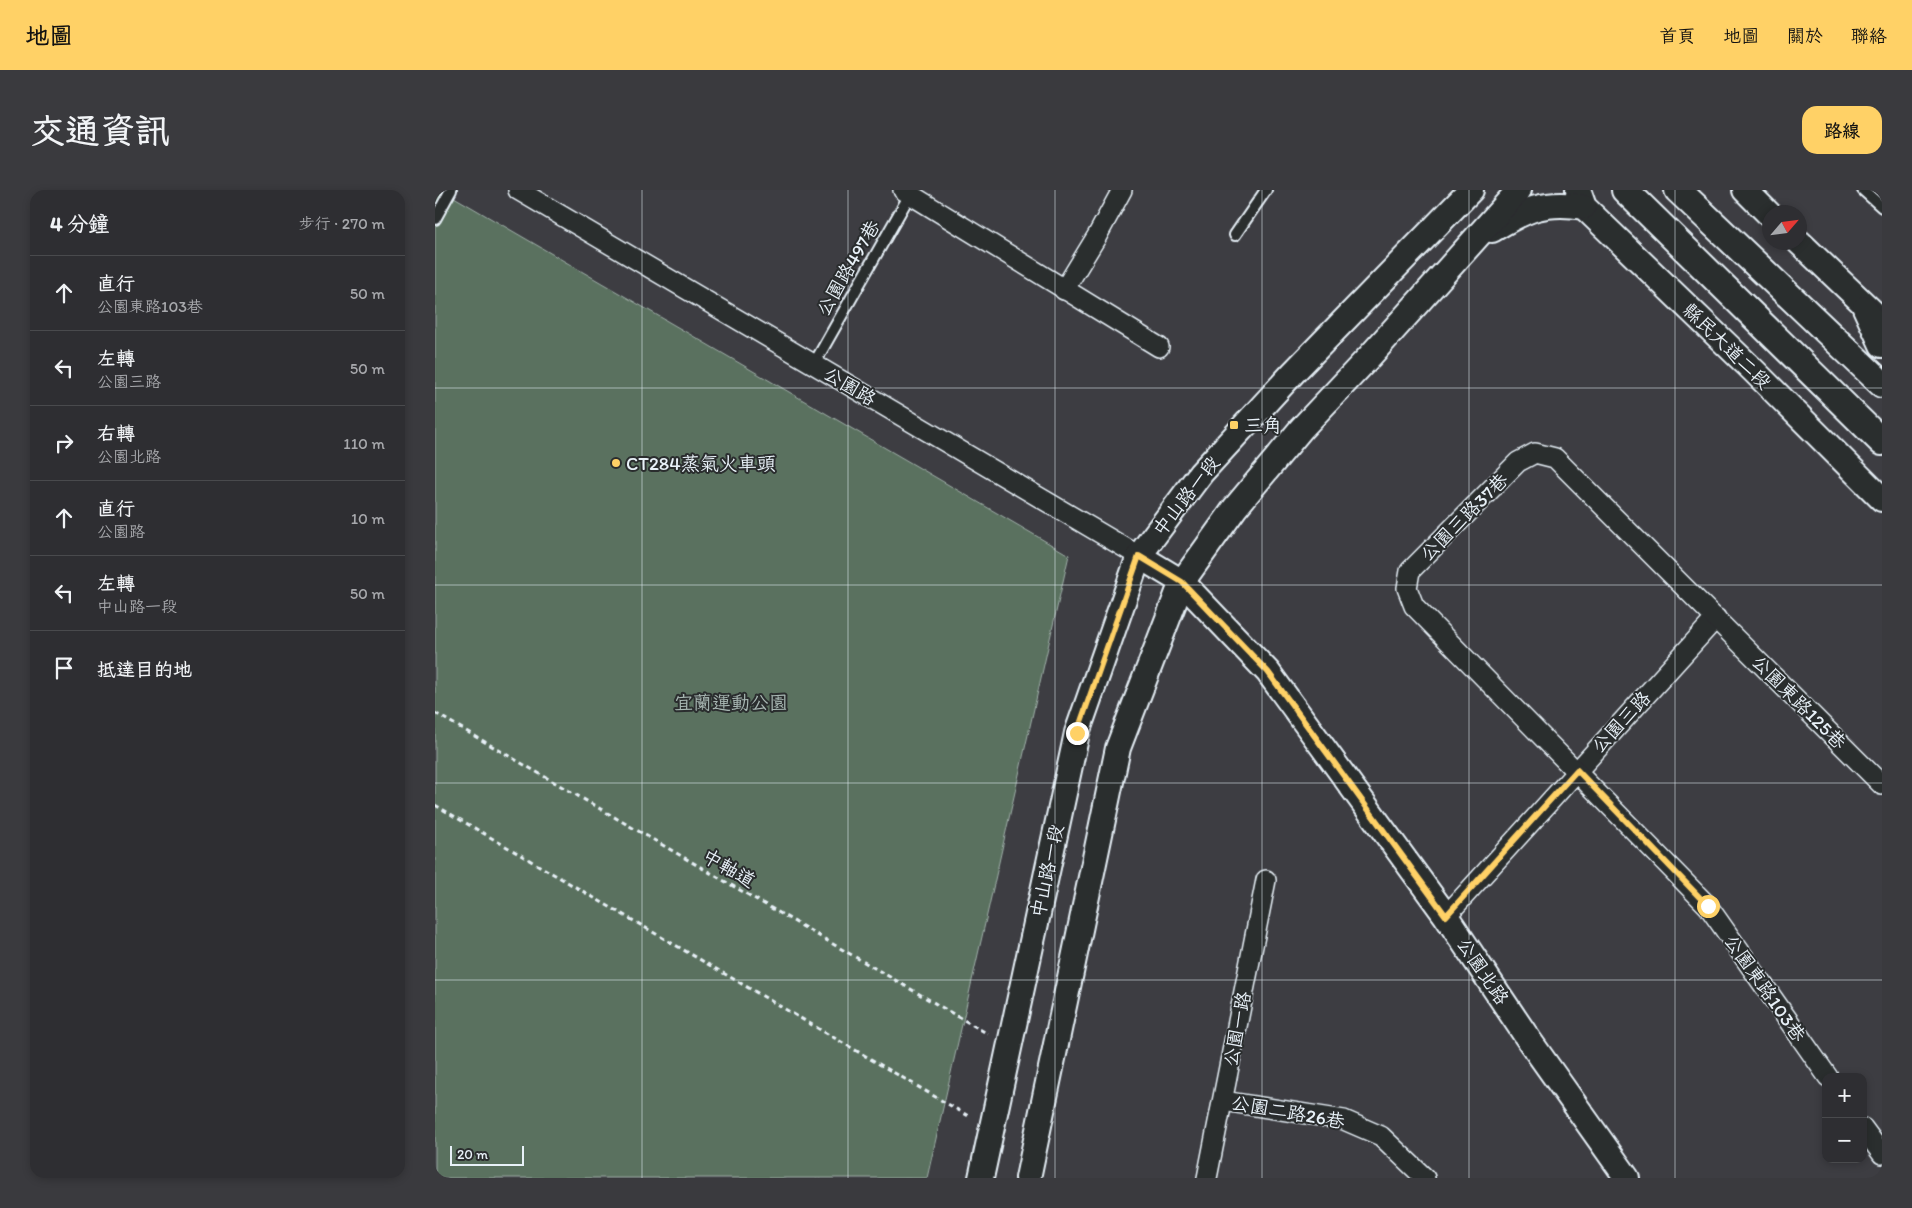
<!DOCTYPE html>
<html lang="zh-TW">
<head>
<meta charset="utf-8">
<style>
  body { margin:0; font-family:Itim,"LXGW WenKai TC",sans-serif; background:#3a3a3e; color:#f1f3f6 }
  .controls { position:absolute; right:15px; bottom:15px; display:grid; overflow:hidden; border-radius:10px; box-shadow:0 2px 8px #0003 }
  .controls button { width:45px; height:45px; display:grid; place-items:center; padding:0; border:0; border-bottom:1px solid #494a4d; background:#2e2e32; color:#f1f3f6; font:25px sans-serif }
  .compass { position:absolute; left:1327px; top:15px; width:45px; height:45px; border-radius:50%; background:#2e2e32; box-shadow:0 2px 8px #0003; rotate:62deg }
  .scale { position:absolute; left:15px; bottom:12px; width:74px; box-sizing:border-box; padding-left:5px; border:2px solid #e8f1f8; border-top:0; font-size:14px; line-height:18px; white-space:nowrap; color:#e8f1f8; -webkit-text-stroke:4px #2a2d2e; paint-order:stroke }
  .stop { position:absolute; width:15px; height:15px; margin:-11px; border:4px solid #ffd166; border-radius:50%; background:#fff }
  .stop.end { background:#ffd166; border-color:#fff; box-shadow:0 1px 5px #0008 }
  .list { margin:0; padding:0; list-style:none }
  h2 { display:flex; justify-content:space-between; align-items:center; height:65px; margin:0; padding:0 20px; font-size:21px }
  h2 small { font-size:16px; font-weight:400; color:#a7a8ac }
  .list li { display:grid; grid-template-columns:32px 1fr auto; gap:15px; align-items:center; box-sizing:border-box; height:75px; padding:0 20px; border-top:1px solid #494a4d }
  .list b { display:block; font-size:19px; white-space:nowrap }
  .list p { margin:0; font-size:16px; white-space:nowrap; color:#a7a8ac }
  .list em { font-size:16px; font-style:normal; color:#a7a8ac }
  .icon { flex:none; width:28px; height:28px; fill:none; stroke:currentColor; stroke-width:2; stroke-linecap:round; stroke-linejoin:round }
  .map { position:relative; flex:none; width:1447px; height:988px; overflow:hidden; border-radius:15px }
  header { display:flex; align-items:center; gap:30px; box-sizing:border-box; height:70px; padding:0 25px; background:#ffd166; color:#111 }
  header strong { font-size:24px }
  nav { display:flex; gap:28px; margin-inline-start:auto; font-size:18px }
  .intro { display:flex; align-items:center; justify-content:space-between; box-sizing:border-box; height:120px; padding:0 30px }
  h1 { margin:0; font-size:35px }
  .button { padding:12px 22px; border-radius:15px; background:#ffd166; color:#111; font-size:18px; font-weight:700 }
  main { display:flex; gap:30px; padding:0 30px }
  aside { flex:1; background:#2e2e32; border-radius:15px; box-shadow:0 2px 8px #0003 }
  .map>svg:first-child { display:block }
  .green { fill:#5a715e; stroke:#a1b1ab }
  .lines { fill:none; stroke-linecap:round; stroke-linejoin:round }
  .service-casing { stroke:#e8f1f8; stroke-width:14 }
  .minor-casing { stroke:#e8f1f8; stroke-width:22 }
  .tertiary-casing { stroke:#e8f1f8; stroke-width:28 }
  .secondary-casing { stroke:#e8f1f8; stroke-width:30 }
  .path { stroke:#e8f1f8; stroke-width:3; stroke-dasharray:5 4; stroke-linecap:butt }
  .service { stroke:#2a2d2e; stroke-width:10 }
  .minor { stroke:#2a2d2e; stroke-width:19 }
  .tertiary { stroke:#2a2d2e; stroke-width:24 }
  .secondary { stroke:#2a2d2e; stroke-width:26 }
  .route { stroke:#ffd166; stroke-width:6 }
  .grid { fill:none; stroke:#e8f1f8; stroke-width:1; stroke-opacity:0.55 }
  .poi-dot { fill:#ffd166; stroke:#2a2d2e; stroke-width:2 }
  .labels { text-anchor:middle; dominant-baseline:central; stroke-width:4; stroke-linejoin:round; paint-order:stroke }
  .street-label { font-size:19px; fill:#e8f1f8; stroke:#2a2d2e }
  .poi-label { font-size:19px; fill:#e8f1f8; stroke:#2a2d2e; text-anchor:start }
  .park-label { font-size:19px; fill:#a8b7b3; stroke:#2a2d2e }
</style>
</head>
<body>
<header>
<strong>地圖</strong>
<nav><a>首頁</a><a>地圖</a><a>關於</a><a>聯絡</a></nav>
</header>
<div class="intro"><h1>交通資訊</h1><a class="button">路線</a></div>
<main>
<aside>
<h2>4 分鐘<small>步行 · 270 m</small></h2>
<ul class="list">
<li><svg class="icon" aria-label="ahead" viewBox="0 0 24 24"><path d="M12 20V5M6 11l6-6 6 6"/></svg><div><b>直行</b><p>公園東路103巷</p></div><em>50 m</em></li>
<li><svg class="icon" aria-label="left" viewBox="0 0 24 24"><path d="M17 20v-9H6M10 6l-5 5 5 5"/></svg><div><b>左轉</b><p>公園三路</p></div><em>50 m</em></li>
<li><svg class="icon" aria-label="right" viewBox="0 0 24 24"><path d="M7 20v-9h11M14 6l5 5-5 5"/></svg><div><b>右轉</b><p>公園北路</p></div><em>110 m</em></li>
<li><svg class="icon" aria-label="ahead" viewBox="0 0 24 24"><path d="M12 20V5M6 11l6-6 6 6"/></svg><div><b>直行</b><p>公園路</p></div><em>10 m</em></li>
<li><svg class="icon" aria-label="left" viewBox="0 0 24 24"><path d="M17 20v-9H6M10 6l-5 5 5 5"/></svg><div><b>左轉</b><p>中山路一段</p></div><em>50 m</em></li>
<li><svg class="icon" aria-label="arrive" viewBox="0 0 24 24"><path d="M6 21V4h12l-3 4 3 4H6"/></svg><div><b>抵達目的地</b></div></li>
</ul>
</aside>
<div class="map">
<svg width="1447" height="988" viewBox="0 0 1447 988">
  <rect width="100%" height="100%" fill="#3d3d42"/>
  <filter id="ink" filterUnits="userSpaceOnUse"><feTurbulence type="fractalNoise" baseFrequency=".02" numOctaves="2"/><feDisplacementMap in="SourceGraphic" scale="10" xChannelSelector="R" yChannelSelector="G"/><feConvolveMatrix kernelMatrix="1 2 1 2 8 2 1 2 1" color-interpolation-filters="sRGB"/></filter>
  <g filter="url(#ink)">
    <polygon class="green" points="0,0 7,0 634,365 492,988 0,988"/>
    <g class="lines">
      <defs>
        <g id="service">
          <polyline points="1428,0 1447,17"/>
          <polyline points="0,29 16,0"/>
          <polyline points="800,45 831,0"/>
          <polyline points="379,174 477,1"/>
        </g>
        <g id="minor">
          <polyline points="83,0 704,366"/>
          <polyline points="468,0 724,157"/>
          <polyline points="629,100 662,46 687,0"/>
          <polyline points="1011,726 1281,428"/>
          <polyline points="1393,887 1273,716 979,416 972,398 975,381 1083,272 1100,263 1120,268 1447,595"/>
          <polyline points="788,911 909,930 946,946 990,988"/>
          <polyline points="1428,938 1447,964"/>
          <polyline points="772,988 831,690"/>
        </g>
        <g id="tertiary">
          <polyline points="1143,0 1149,17 1319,181 1447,309"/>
          <polyline points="1310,0 1334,24"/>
          <path d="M1057,40C1090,20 1109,10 1149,17"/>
          <polyline points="1364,52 1447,131"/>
          <polyline points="1430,118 1447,155"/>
          <polyline points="704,366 747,392 833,482 1011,726 1094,850 1192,988"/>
          <polyline points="546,988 642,543 704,366 766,283 858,183 1036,0"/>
          <polyline points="593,988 683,558 747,392 800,318 866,239 935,166 1084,0"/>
        </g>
        <g id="secondary">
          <polyline points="1190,0 1447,252"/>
          <polyline points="1243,0 1447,194"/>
        </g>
      </defs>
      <use href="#service" class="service-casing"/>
      <use href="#minor" class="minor-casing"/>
      <use href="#tertiary" class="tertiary-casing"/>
      <use href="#secondary" class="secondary-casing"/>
      <g class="path">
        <polyline points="0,523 553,844"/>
        <polyline points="0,615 535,927"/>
      </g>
      <use href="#service" class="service"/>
      <use href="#minor" class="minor"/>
      <use href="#tertiary" class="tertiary"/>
      <use href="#secondary" class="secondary"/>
    </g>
  </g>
  <g class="lines" filter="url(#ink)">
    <polyline class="route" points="642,543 704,366 747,392 833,482 1011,726 1142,580 1273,716"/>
  </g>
  <path class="grid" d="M207,0V988M413,0V988M620,0V988M827,0V988M1034,0V988M1240,0V988M0,198H1447M0,395H1447M0,593H1447M0,790H1447"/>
  <g class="poi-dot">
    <rect x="794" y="230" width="10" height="10" rx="2.5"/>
    <circle cx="181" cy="273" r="5"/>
  </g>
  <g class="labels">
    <g class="street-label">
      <text transform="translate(413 78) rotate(-60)">公園路497巷</text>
      <text transform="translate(1292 156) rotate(44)">縣民大道二段</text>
      <text transform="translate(415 196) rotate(31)">公園路</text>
      <text transform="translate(751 306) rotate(-52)">中山路一段</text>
      <text transform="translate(1029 327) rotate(-45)">公園三路37巷</text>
      <text transform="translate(1364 512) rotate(45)">公園東路125巷</text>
      <text transform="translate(1186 532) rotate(-47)">公園三路</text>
      <text transform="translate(294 678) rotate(30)">中軸道</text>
      <text transform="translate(612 681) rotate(-78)">中山路一段</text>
      <text transform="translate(1048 781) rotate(56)">公園北路</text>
      <text transform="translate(1330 798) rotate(55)">公園東路103巷</text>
      <text transform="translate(802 839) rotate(-79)">公園一路</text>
      <text transform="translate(853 922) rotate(10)">公園二路26巷</text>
    </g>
    <g class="poi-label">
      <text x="809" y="235">三角</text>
      <text x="191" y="273">CT284蒸氣火車頭</text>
    </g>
    <g class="park-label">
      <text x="296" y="512">宜蘭運動公園</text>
    </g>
  </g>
</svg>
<div class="controls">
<button>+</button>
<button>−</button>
</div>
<svg class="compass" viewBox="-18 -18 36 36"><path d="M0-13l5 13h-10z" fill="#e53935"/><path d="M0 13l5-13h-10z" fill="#a7a8ac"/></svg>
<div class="scale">20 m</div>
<div class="stop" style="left:1273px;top:716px"></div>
<div class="stop end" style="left:642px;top:543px"></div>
</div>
</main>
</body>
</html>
